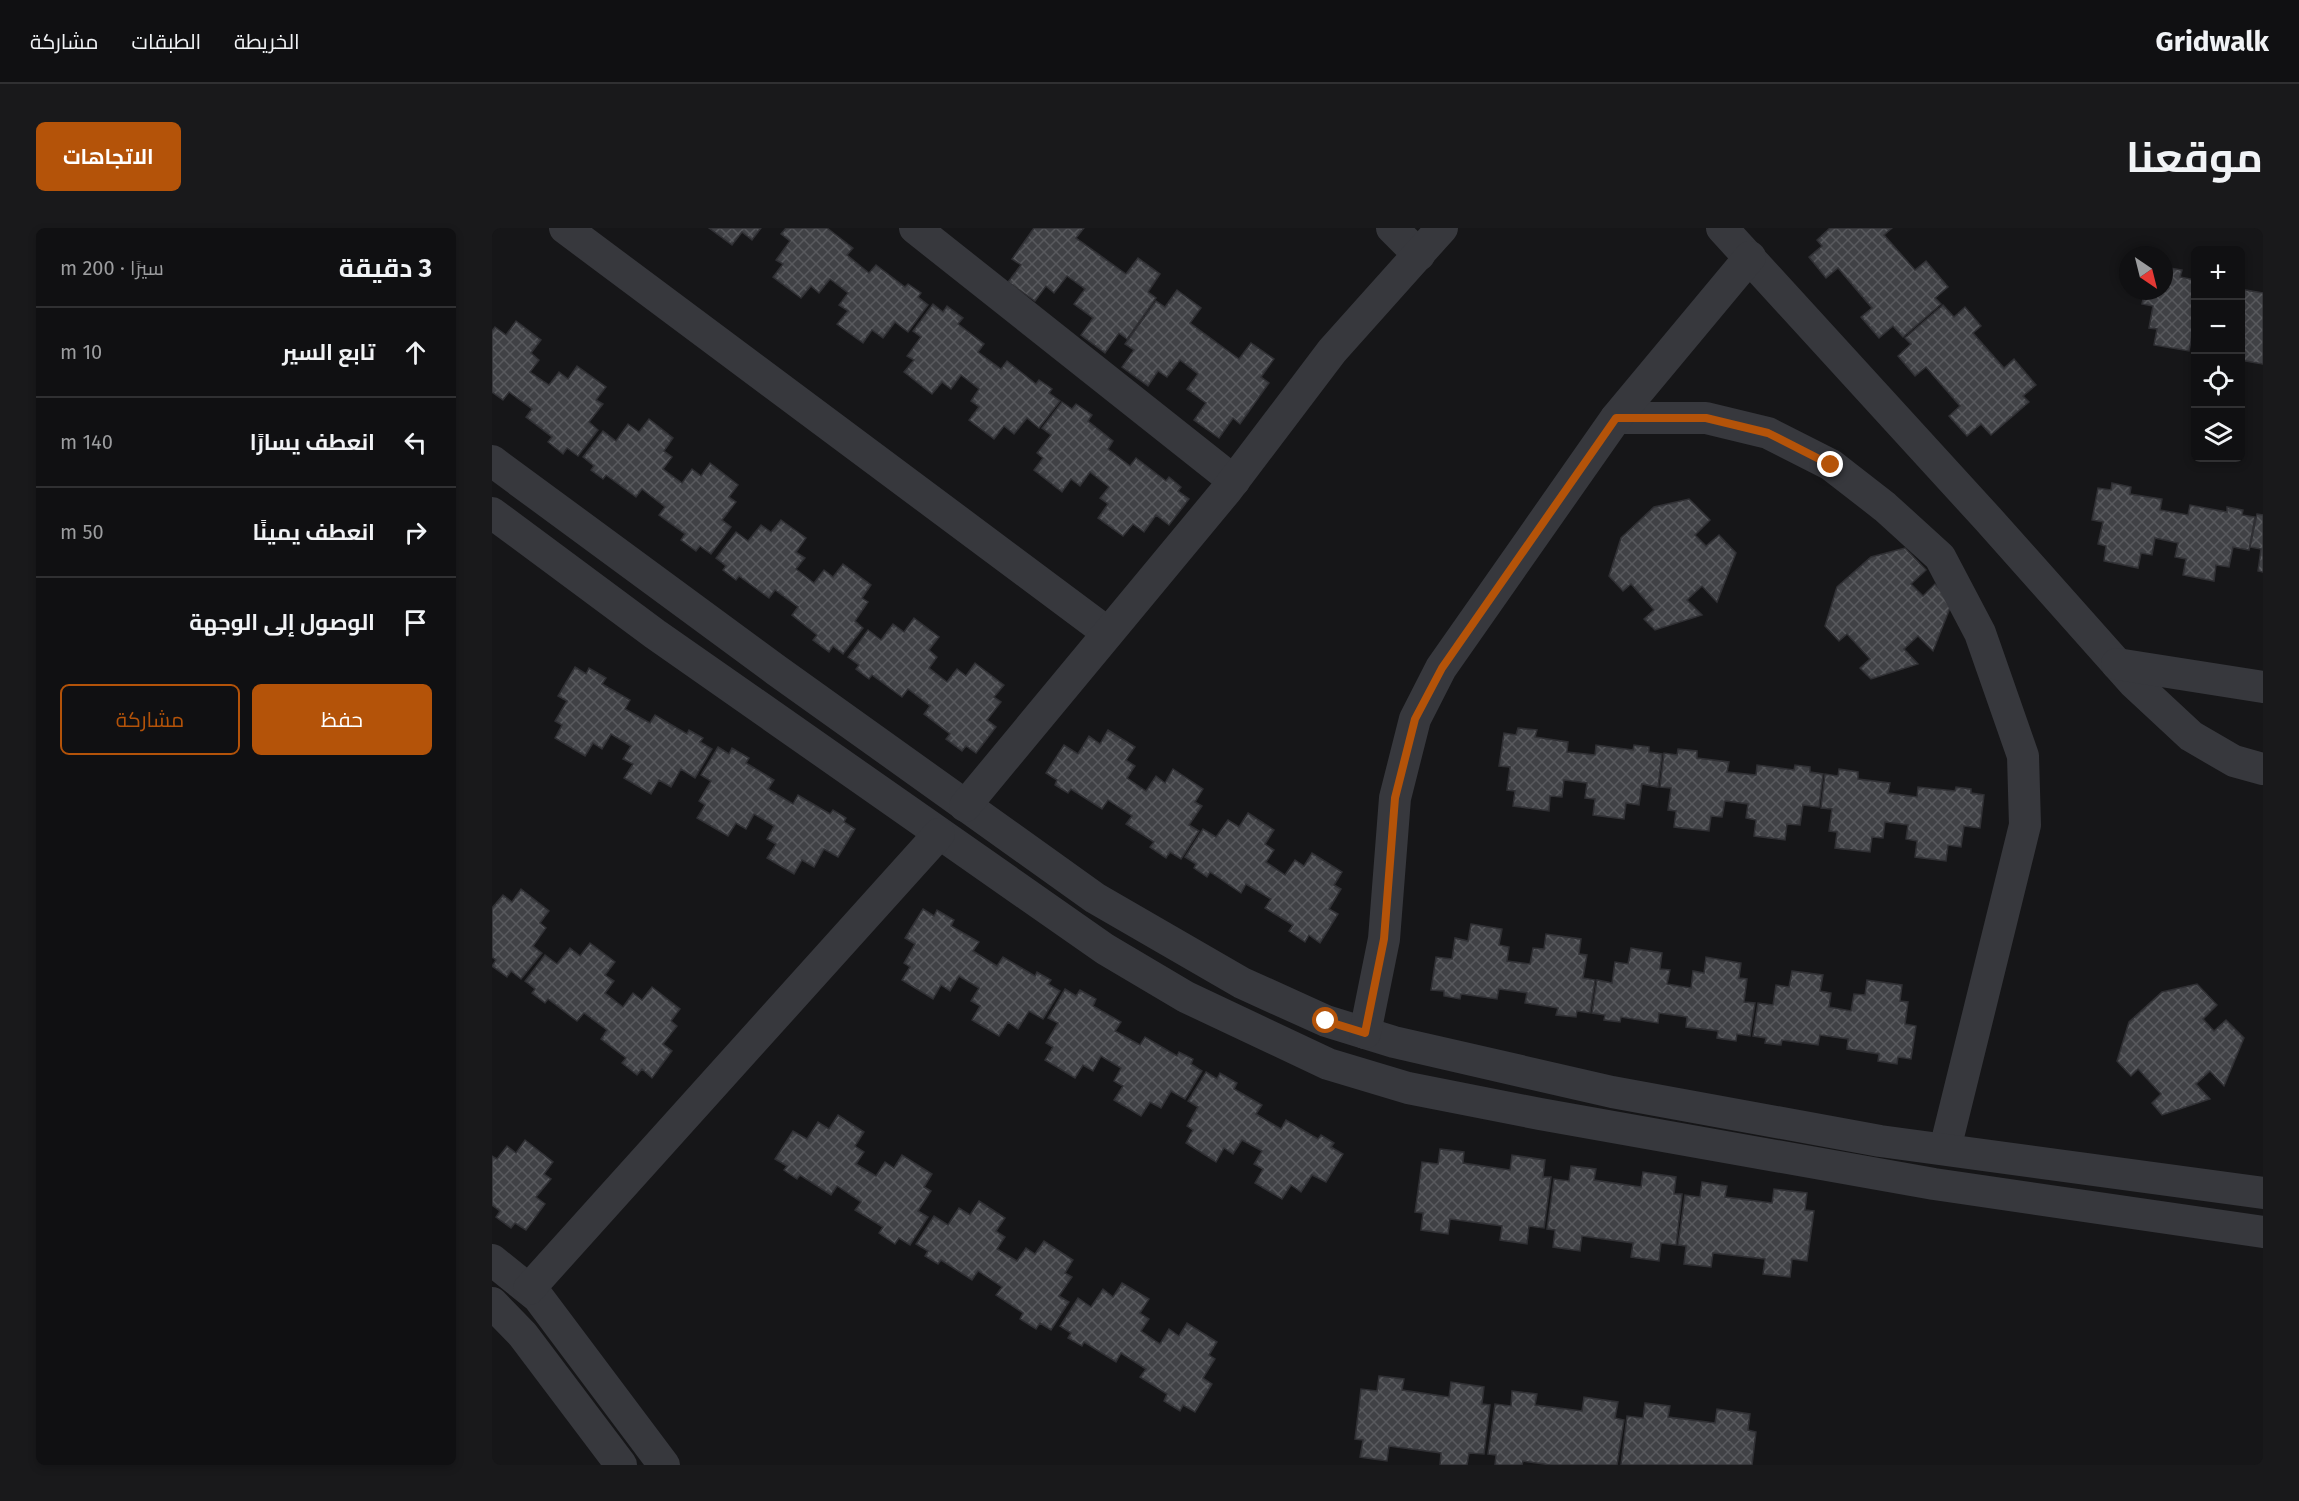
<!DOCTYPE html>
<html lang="ar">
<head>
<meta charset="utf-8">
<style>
  body { margin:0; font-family:"Fira Sans",Cairo,sans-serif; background:#19191b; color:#f1f3f6; direction:rtl }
  .controls { position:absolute; right:18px; top:18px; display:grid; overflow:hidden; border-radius:9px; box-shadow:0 3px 9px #0003 }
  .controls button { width:54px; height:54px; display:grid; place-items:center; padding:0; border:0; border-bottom:2px solid #303032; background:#101012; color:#f1f3f6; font:30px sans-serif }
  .compass { position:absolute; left:1627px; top:18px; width:54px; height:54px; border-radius:50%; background:#101012; box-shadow:0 3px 9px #0003; rotate:145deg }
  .stop { position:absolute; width:18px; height:18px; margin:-14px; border:4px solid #b45309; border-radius:50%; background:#fff }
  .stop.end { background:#b45309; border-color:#fff; box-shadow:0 2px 6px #0008 }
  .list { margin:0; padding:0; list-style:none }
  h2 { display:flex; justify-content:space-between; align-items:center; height:78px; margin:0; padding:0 24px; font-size:26px }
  h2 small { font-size:20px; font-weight:400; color:#9c9d9f }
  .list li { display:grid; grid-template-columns:39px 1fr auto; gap:18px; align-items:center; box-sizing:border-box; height:90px; padding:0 24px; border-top:2px solid #303032 }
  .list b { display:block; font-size:22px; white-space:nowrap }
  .list em { font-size:20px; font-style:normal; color:#9c9d9f }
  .actions { display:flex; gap:12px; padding:18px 24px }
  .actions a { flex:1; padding:14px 0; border:2px solid #b45309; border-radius:9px; text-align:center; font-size:21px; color:#b45309 }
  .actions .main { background:#b45309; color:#fff }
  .icon { flex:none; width:33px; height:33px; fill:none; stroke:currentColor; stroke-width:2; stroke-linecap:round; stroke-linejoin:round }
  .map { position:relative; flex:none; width:1771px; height:1237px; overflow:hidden; direction:ltr; border-radius:9px }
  header { display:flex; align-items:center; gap:36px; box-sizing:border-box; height:84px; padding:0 30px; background:#101012; border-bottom:2px solid #303032 }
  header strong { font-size:28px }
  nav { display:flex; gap:33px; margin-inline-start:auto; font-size:21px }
  .intro { display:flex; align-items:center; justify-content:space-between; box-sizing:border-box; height:144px; padding:0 36px }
  h1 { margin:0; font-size:42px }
  .button { padding:15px 27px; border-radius:9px; background:#b45309; color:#fff; font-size:21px; font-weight:700 }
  main { display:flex; gap:36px; padding:0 36px }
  aside { flex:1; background:#101012; border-radius:9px; box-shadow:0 3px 9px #0003 }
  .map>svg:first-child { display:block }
  .building { fill:url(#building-cross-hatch); stroke:#303034; stroke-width:1.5 }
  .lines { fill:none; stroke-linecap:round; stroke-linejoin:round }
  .minor { stroke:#37383d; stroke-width:32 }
  .route { stroke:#b45309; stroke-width:8 }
</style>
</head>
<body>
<header>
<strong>Gridwalk</strong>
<nav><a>الخريطة</a><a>الطبقات</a><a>مشاركة</a></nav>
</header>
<div class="intro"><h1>موقعنا</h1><a class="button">الاتجاهات</a></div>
<main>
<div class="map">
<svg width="1771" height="1237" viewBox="0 0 1771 1237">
  <defs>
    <pattern id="building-cross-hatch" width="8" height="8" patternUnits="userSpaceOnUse" patternTransform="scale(1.5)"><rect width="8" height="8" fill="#404145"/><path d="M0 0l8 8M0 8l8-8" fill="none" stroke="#595a5e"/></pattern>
  </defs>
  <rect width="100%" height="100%" fill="#161618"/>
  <g class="building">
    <polygon points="217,0 269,0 260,12 250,4 240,17"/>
    <polygon points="294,0 335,0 361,20 355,27 377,45 384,37 413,59 416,56 429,65 426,69 436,77 416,104 403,94 391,110 380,102 371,115 345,96 356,83 347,77 356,65 338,51 327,65 319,58 309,70 281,49 291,36 284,32 298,13 289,6"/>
    <polygon points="542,0 592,0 584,10 634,46 646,30 668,46 656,64 664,70 635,111 627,105 613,125 589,107 601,90 582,76 593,61 575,48 562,65 554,58 543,73 516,54 529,37 520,31"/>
    <polygon points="1338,0 1400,0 1392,7 1423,42 1434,33 1456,59 1443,70 1449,76 1411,109 1401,98 1387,110 1369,89 1380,80 1346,40 1334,50 1317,29 1330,18 1325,12"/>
    <polygon points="1672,39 1690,42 1688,49 1704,52 1704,109 1700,108 1697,123 1662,117 1665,101 1657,100 1661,78 1650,76 1653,63 1672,63"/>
    <polygon points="1748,61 1771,65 1771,136 1748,132"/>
    <polygon points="685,62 709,80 698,95 747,131 759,115 782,131 769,149 777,155 748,196 741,190 727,210 702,192 714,175 695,161 706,146 688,132 675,149 666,143 656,158 630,139 642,122 633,116 664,73 673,79"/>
    <polygon points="441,76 451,84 455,78 471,90 466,96 492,116 486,124 509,141 515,133 544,156 547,152 560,161 557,165 568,173 547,200 535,190 522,206 512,198 502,211 477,192 487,179 479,173 487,161 469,147 459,161 450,154 440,166 412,144 422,132 415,128 429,109 421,103"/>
    <polygon points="1451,77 1462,89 1473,79 1489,98 1481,105 1512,140 1522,131 1544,157 1531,168 1537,174 1499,207 1489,196 1475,208 1457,188 1468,178 1434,139 1423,148 1406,128 1419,116 1413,110"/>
    <polygon points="24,93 49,112 39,125 47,132 38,144 57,157 67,144 76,151 85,138 114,159 104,172 111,176 97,194 106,202 86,228 75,220 71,226 56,214 60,209 34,189 40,181 17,164 11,172 0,164 0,103 3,99 14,107"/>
    <polygon points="570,174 580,181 584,176 600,187 596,193 621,213 616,221 638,238 644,230 674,253 677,249 689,259 686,263 697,271 677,297 664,287 652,304 641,296 631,308 606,290 616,276 608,270 617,259 598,244 588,258 579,251 570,264 542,242 551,230 545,225 559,207 550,200"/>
    <polygon points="157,191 181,210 172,223 180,229 171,241 190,255 200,241 209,248 218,235 246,257 237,269 244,274 230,292 239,299 219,326 208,318 204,323 189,312 193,306 167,287 173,279 150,261 144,269 114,247 111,251 99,242 102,238 91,229 111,203 124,213 136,196 147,204"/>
    <polygon points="1620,255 1639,259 1638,266 1670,271 1668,282 1696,287 1698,277 1735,284 1735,279 1751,282 1750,287 1763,289 1757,322 1741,319 1737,339 1724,337 1722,353 1691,347 1694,331 1683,329 1686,315 1663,310 1660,327 1649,325 1646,340 1612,333 1614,318 1606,316 1611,294 1600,292 1606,260 1619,262"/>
    <polygon points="1197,271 1218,292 1203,307 1214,318 1227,307 1244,325 1225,374 1210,358 1195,372 1210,387 1163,402 1152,391 1162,382 1139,356 1131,363 1117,348 1129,310 1162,279"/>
    <polygon points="1765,286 1771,287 1771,344 1766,343 1769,321 1758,319"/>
    <polygon points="289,292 314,310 304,324 313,330 304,341 322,355 332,342 341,349 351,336 379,357 370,370 376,374 363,393 371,400 351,426 341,418 337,424 321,412 325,407 300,387 306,379 283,362 277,370 247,348 244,352 231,342 234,338 224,330 244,304 256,313 269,297 279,304"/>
    <polygon points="1413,320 1434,342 1419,356 1431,368 1443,356 1460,375 1441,423 1426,408 1412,421 1426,436 1379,451 1368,440 1378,431 1355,406 1347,413 1333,398 1345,359 1379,329"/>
    <polygon points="422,390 447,409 437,422 445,429 437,440 455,454 465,441 474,448 483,435 512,457 502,469 509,474 495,492 504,499 484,525 474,518 470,523 454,511 458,506 432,486 438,478 416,461 410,469 380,447 377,451 364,441 367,437 356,429 376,402 389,412 401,396 412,404"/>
    <polygon points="83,439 94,446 97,440 114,450 110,456 138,472 133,481 158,495 163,487 195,506 197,502 211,510 208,514 220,521 203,550 189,541 179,559 167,552 159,566 132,550 141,536 131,531 139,518 119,506 110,521 101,515 93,528 63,510 70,497 63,493 75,473 66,468"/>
    <polygon points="1026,500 1045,502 1043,509 1076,514 1075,524 1103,527 1104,517 1141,522 1142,517 1157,519 1157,524 1170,526 1166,559 1150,556 1147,577 1134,575 1132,591 1101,587 1103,571 1093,570 1095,555 1072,552 1070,569 1058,568 1057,583 1021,578 1023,563 1015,562 1018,539 1007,538 1012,505 1024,507"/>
    <polygon points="616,502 643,519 634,532 643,538 635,550 654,563 664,548 673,555 681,541 711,561 703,574 710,578 697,597 707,603 689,631 678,624 674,630 658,619 662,614 634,596 640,588 616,572 610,581 579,561 576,565 563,557 565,552 554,545 572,517 586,526 597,508 608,516"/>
    <polygon points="226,519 237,526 240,520 257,530 254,535 282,552 276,561 301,576 306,567 338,586 341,582 354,590 352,594 363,601 346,629 332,621 322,639 310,632 302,646 275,630 284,616 275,611 282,598 262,586 254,601 244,595 236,608 205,590 213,577 207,573 219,553 209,547"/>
    <polygon points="1186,521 1205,523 1205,530 1237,534 1235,544 1264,547 1265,537 1302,542 1303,537 1318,539 1318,544 1331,546 1327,579 1311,577 1308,597 1295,596 1293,612 1262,608 1264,592 1254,590 1256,576 1233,573 1230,589 1219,588 1217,603 1182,599 1184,583 1176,582 1179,560 1168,559 1172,525 1185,527"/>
    <polygon points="1347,541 1366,544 1366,551 1398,555 1396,565 1425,569 1426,559 1463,563 1464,559 1479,561 1479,565 1492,567 1488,600 1472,598 1469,619 1456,617 1454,633 1423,629 1425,613 1414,611 1416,597 1393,594 1391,610 1380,609 1378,624 1343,620 1345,604 1337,603 1340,581 1329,580 1333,546 1346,548"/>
    <polygon points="756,585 782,602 773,616 782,622 774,634 793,647 803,632 812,638 820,625 850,644 842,657 849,661 837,681 846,686 828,715 817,707 813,714 797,703 801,697 773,680 779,671 754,656 749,665 718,644 715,649 702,640 704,636 693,629 711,601 724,609 736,592 747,599"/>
    <polygon points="29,661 57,683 48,695 54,700 41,718 50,725 29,751 19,743 15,749 0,738 4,732 0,729 0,680 11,667 20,674"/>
    <polygon points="431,681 442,688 445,682 462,692 459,698 487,714 481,723 505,738 511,729 543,748 545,744 559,752 556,756 568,763 551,791 537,783 526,801 516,794 507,808 480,792 488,778 479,773 487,760 467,748 458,763 449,757 441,771 410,752 418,739 412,735 423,716 413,710"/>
    <polygon points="979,696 1010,701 1007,717 1017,719 1015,733 1038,736 1041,720 1052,721 1054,706 1089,711 1087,726 1095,727 1091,750 1103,752 1098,785 1085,783 1084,789 1064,787 1066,780 1033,775 1035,765 1007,761 1005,771 969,766 968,771 952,768 952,763 939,762 944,729 960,731 963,710 976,713"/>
    <polygon points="98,715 123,734 113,747 122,753 113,765 131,779 141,765 150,772 160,759 188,781 179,793 185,798 171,816 180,823 160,850 150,841 145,847 130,835 134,830 109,811 115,802 92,785 85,793 56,771 53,775 40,765 43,761 33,753 53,727 65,736 78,720 88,728"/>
    <polygon points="1139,720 1170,725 1168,741 1178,742 1175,756 1199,760 1201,743 1212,745 1214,729 1249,735 1247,750 1255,751 1252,774 1263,775 1258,808 1245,806 1244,813 1225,810 1226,803 1194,799 1195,789 1167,785 1166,795 1129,789 1128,794 1112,792 1113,787 1100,785 1105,752 1120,755 1123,734 1136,736"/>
    <polygon points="1300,743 1331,747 1328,763 1339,765 1337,779 1359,783 1362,766 1373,767 1375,752 1410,757 1408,773 1416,774 1413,796 1424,798 1419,831 1406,829 1405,836 1386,833 1387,826 1355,821 1356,811 1328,807 1326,817 1290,812 1289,817 1273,815 1274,810 1261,808 1266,775 1281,777 1284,757 1297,759"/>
    <polygon points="1705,756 1725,777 1711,791 1722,803 1734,792 1752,810 1732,858 1718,843 1704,856 1718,871 1670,887 1660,875 1669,866 1646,841 1639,848 1625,833 1637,794 1670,764"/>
    <polygon points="573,761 584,768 588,762 604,771 601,778 629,794 623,803 648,817 653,809 685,828 687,824 701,831 699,836 710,843 693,871 679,863 669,880 658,874 649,888 622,872 631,858 622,853 629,840 609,828 601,843 591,837 583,850 553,832 561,819 554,815 566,795 556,790"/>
    <polygon points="714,844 725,851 728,845 745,855 742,861 770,877 764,886 789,901 794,892 826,911 829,907 842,915 839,919 851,926 834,954 820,947 809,964 799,957 790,971 763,955 771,941 762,936 770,923 750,912 741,926 732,920 724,934 694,915 701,902 695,898 706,879 696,873"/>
    <polygon points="346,887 372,904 363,918 372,924 364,936 384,948 393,934 402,940 410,927 440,946 432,959 439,963 426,983 436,989 418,1017 407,1010 403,1016 387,1005 391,999 363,982 369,974 345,958 339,967 308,947 305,951 292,942 295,938 283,931 301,903 315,911 326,894 337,901"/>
    <polygon points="33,912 61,934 52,946 59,951 44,969 53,976 34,1002 23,995 19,1000 4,989 8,983 0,977 0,928 5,931 15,918 24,925"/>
    <polygon points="948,921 972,924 971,935 1018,942 1020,927 1053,932 1051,949 1059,949 1052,1000 1037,998 1035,1016 1008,1012 1010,998 958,991 956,1006 929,1002 931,985 923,984 930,934 946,936"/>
    <polygon points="1079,938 1104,941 1102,952 1149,959 1151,944 1184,949 1182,966 1190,966 1184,1017 1169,1015 1167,1033 1139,1029 1141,1015 1090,1008 1088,1023 1061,1019 1063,1002 1055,1001 1062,951 1077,953"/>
    <polygon points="1210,954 1235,958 1233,969 1280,975 1282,961 1315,965 1313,982 1322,983 1315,1033 1300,1031 1298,1049 1271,1046 1273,1031 1221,1025 1219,1039 1192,1036 1194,1018 1186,1017 1193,967 1208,969"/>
    <polygon points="487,973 513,990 504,1003 513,1009 505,1021 525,1033 534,1020 543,1026 552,1013 581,1032 573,1045 580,1049 567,1068 577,1074 559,1102 548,1095 544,1101 528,1091 531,1085 504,1067 510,1059 486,1043 480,1052 449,1032 446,1036 433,1028 436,1023 424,1016 442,988 456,997 467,980 478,987"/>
    <polygon points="630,1055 657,1071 648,1085 657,1091 649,1103 668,1116 677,1101 687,1108 695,1095 725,1114 717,1127 723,1131 711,1150 720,1156 703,1184 691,1177 688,1183 672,1173 675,1166 648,1149 654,1141 629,1125 624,1134 592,1114 590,1118 576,1110 579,1105 568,1098 586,1070 599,1079 611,1061 621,1069"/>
    <polygon points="887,1148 912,1151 910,1162 957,1169 959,1154 992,1159 990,1176 998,1177 992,1226 977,1225 975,1237 948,1237 949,1225 897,1218 895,1233 868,1229 871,1212 863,1211 869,1161 885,1163"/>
    <polygon points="1020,1163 1045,1166 1043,1177 1090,1183 1092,1169 1126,1174 1123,1190 1132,1192 1125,1237 1059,1237 1031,1233 1030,1237 1003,1237 1004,1227 996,1226 1003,1176 1019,1178"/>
    <polygon points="1153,1175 1178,1178 1176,1189 1223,1195 1225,1181 1258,1186 1256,1202 1264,1204 1260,1237 1129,1237 1135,1188 1151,1190"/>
  </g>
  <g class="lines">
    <g class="minor">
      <polyline points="73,0 616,405"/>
      <polyline points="423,0 742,253"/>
      <polyline points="900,0 927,27"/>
      <polyline points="1230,0 1496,291 1642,455 1699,508 1742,533 1771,541"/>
      <polyline points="1124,190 1214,190 1276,205 1339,237 1393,279 1448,329 1488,405 1531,528 1533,597 1453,921"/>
      <polyline points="0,233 284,442 603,670 750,755 834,793 902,814 1120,864 1388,913 1771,965"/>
      <polyline points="0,285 163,406 613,721 694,769 836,836 916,860 1048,886 1442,956 1771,1004"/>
      <polyline points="1625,436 1771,459"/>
      <polyline points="473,578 734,263 840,123 950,0"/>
      <polyline points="873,805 892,711 903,570 923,491 949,440 1124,190 1258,29"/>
      <polyline points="0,1032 46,1069 172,1237"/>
      <polyline points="37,1061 447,606"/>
      <polyline points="0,1075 31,1107 129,1237"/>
    </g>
  </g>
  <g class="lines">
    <polyline class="route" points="834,793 873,805 892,711 903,570 923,491 950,440 1124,190 1214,190 1276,205 1339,237"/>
  </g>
</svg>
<div class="controls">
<button>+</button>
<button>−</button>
<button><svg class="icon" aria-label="locate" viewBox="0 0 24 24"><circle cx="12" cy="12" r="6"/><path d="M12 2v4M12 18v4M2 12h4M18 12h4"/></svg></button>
<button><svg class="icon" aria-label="layers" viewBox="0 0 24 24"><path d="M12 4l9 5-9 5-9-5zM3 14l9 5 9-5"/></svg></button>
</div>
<svg class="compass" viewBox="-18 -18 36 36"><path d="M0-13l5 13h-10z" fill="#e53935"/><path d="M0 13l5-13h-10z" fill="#9c9d9f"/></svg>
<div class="stop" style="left:834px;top:793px"></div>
<div class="stop end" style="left:1339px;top:237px"></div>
</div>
<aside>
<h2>3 دقيقة<small>سيرًا · 200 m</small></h2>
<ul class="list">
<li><svg class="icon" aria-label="ahead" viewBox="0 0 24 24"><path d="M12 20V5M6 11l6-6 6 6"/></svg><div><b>تابع السير</b></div><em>10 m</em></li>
<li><svg class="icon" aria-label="left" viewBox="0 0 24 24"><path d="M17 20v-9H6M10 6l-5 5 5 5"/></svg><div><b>انعطف يسارًا</b></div><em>140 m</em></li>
<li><svg class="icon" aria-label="right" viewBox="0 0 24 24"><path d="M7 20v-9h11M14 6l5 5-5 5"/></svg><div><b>انعطف يمينًا</b></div><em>50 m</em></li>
<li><svg class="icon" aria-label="arrive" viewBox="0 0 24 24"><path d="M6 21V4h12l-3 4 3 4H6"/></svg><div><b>الوصول إلى الوجهة</b></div></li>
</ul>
<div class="actions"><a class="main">حفظ</a><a>مشاركة</a></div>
</aside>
</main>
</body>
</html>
